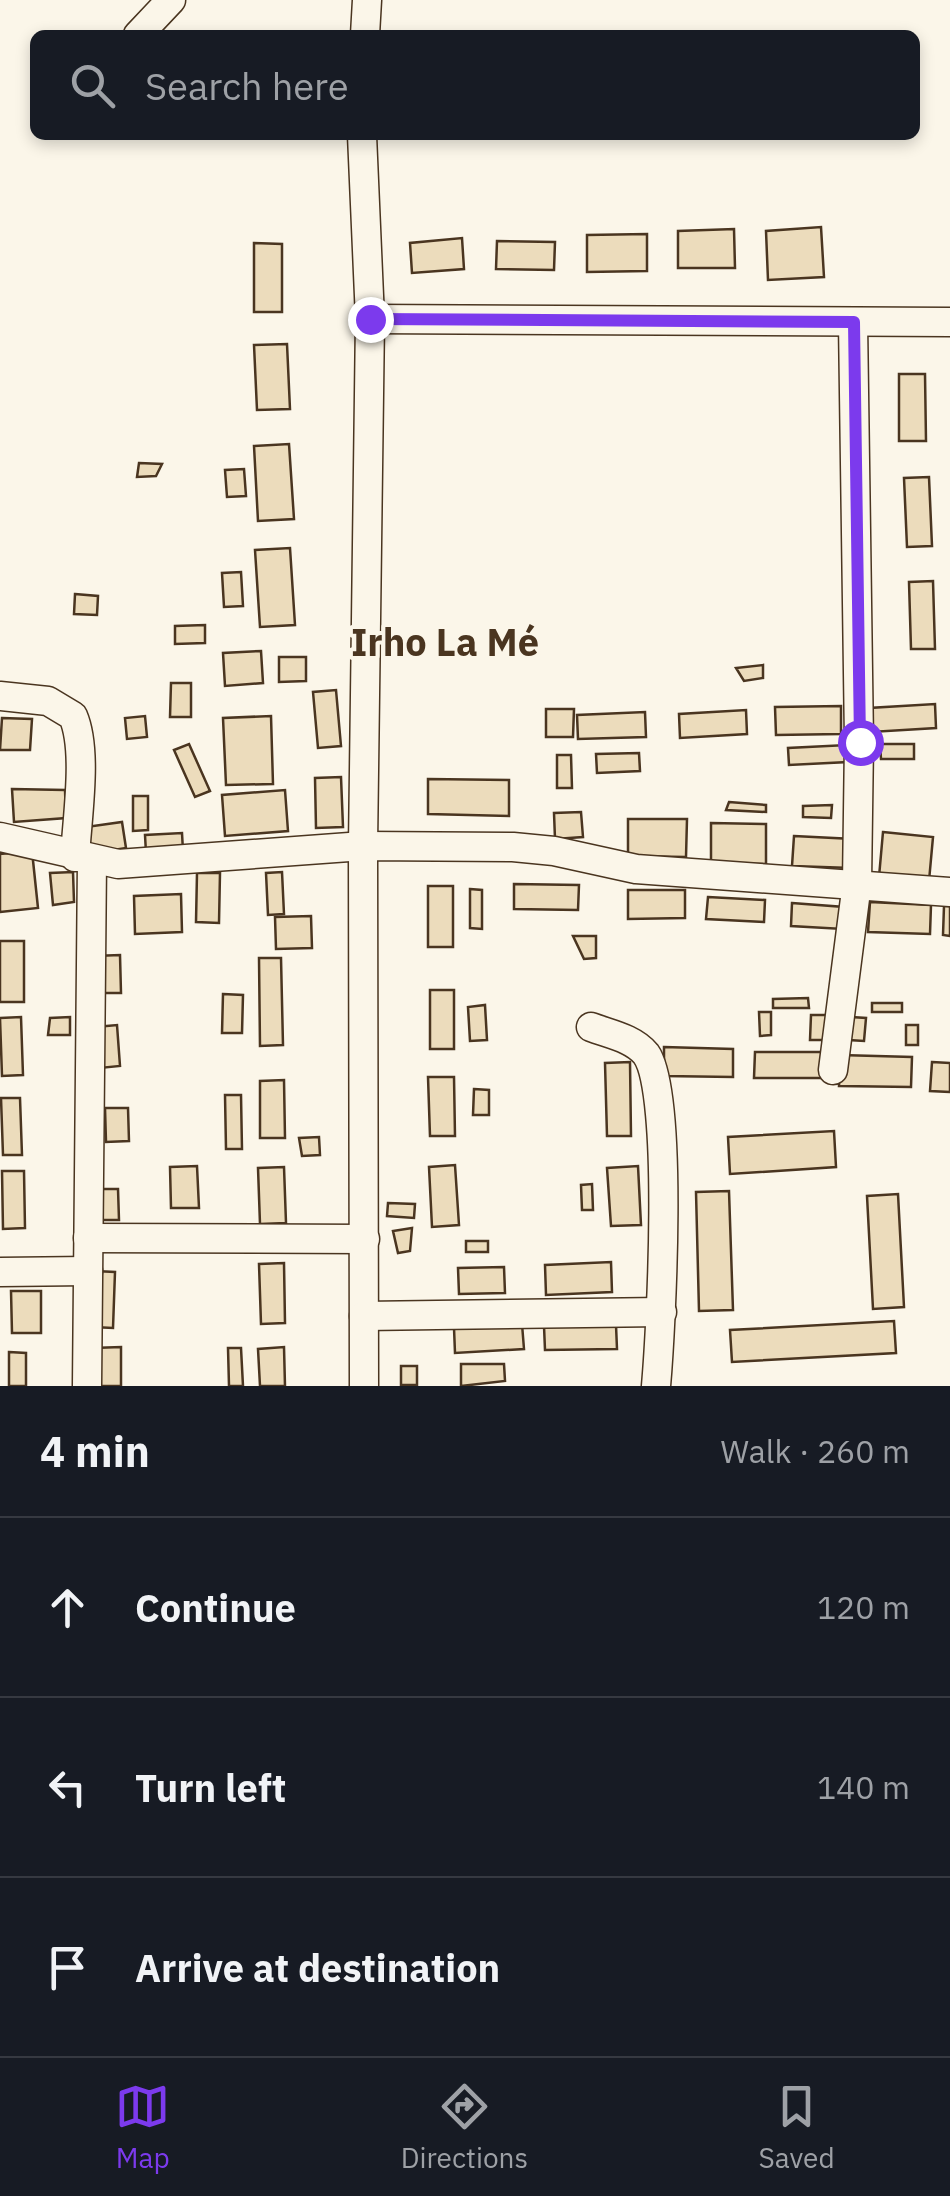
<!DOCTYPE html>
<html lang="en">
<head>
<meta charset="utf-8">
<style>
  body { margin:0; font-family:"IBM Plex Sans",sans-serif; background:#20242c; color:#f1f3f6 }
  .stop { position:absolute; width:30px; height:30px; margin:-22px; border:8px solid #7c3aed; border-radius:50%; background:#fff }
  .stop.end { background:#7c3aed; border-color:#fff; box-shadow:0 2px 10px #0008 }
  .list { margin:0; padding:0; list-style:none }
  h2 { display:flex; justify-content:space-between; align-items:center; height:130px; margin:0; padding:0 40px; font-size:42px }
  h2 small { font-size:32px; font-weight:400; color:#9ea1a6 }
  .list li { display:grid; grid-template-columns:65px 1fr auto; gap:30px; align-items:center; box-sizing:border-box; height:180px; padding:0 40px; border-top:2px solid #363941 }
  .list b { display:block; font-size:38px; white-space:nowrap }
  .list em { font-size:32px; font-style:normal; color:#9ea1a6 }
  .icon { flex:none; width:55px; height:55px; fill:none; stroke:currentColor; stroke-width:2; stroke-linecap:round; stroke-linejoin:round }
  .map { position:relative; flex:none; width:950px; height:1386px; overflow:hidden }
  .search { position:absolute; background:#171b24; box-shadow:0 5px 15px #0003; left:30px; right:30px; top:30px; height:110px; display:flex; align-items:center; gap:25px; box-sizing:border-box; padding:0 35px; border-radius:15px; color:#9ea1a6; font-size:38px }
  .sheet { height:670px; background:#171b24 }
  nav { display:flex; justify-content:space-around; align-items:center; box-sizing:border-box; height:140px; border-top:2px solid #363941; background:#171b24; font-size:28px; color:#9ea1a6 }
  nav a { display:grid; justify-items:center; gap:5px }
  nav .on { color:#7c3aed }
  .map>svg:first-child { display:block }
  .building { fill:#ecdcbc; stroke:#4a3520; stroke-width:2.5 }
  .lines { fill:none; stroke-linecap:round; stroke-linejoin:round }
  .minor-casing { stroke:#4a3520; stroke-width:31 }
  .minor { stroke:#fbf6e9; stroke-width:28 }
  .route { stroke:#7c3aed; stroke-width:12 }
  .labels { text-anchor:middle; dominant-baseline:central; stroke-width:8; stroke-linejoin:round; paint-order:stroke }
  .quarter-label { font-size:38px; font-weight:bold; fill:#4a3520; stroke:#fbf6e9 }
</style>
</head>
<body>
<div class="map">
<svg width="950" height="1386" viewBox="0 0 950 1386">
  <rect width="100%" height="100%" fill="#fbf6e9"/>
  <g class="building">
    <polygon points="821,227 824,277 768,280 766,231"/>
    <polygon points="734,229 735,268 678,268 678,231"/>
    <polygon points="647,234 647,271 587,272 587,235"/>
    <polygon points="462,238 464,269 412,273 410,243"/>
    <polygon points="497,241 555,242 554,270 496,269"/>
    <polygon points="254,243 282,244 282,312 254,312"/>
    <polygon points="287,344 290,409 257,410 254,345"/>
    <polygon points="899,374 925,374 926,441 899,441"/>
    <polygon points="289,444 294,519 258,521 254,446"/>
    <polygon points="139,463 162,464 156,476 137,477"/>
    <polygon points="244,469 246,496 227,497 225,470"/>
    <polygon points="929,477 932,546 907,547 904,478"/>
    <polygon points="290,548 295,625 260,627 255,550"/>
    <polygon points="241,572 243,606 224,607 222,573"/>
    <polygon points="933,581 935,649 911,649 909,582"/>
    <polygon points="75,594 98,596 97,615 74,614"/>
    <polygon points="205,625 205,643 175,644 175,626"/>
    <polygon points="261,651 263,683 225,686 223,653"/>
    <polygon points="279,657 306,657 306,681 279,682"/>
    <polygon points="763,665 763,678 744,681 736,668"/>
    <polygon points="171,683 191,683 191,717 170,717"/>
    <polygon points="336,690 341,746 318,748 313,692"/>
    <polygon points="935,704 936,728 871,732 869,708"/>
    <polygon points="841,706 841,734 776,735 775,707"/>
    <polygon points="546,709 574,709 573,737 546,737"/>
    <polygon points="746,710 747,734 680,738 679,714"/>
    <polygon points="645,712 646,737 578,739 577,715"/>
    <polygon points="145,716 147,737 127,739 125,718"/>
    <polygon points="271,716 273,784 226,785 223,718"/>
    <polygon points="2,718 32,719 30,750 0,750"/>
    <polygon points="189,744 210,791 195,797 174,750"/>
    <polygon points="880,744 914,744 914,759 881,759"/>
    <polygon points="847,745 848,762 789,765 788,748"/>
    <polygon points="639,753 640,771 597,773 596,754"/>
    <polygon points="557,755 571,755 572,788 557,788"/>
    <polygon points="341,777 343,827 316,828 315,778"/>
    <polygon points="428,779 509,780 509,816 428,814"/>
    <polygon points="12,789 65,790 66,818 14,822"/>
    <polygon points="285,790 288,831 225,836 222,795"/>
    <polygon points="133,796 148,796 148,830 133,831"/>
    <polygon points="729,802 766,805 766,812 726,810"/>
    <polygon points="832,805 831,818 803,817 803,806"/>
    <polygon points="581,812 583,837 555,839 554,813"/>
    <polygon points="628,819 687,819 686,857 628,856"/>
    <polygon points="122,822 126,848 89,854 86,827"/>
    <polygon points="711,823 766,824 766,864 711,864"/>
    <polygon points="883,832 933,837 929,881 879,877"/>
    <polygon points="182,833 183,851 146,853 145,835"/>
    <polygon points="794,836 853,839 852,868 792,866"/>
    <polygon points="32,851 38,908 0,912 0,854"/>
    <polygon points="73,872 74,902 53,905 50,873"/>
    <polygon points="282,872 284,914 268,915 266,873"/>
    <polygon points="197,873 220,873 219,923 196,922"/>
    <polygon points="514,884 579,885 578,910 514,909"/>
    <rect x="428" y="886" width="25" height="61"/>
    <polygon points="470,889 482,890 482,929 470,928"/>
    <polygon points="628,890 685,890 685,918 628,919"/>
    <polygon points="181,894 182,932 135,934 134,896"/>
    <polygon points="708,897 765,900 764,922 706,919"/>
    <polygon points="870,902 931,905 930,934 868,932"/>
    <polygon points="792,903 844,907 843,929 791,926"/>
    <polygon points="944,906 950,906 950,936 943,935"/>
    <polygon points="311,916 312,948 276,949 275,917"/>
    <polygon points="573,936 596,936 596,958 584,959"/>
    <rect x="0" y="941" width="24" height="61"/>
    <polygon points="120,955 121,993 95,993 94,956"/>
    <polygon points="259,958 281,958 283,1045 260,1046"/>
    <rect x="430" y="990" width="24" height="59"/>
    <polygon points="223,994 243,995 242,1033 222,1033"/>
    <polygon points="808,998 809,1008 773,1008 773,999"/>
    <rect x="872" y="1003" width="30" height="9"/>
    <polygon points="485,1005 487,1040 470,1041 468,1007"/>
    <polygon points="759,1012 771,1012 771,1035 760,1036"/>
    <polygon points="811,1015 827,1015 827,1040 810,1040"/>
    <polygon points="21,1017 23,1075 2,1076 0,1018"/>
    <polygon points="70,1017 70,1035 48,1035 50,1018"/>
    <polygon points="851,1017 866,1018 864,1041 849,1040"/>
    <polygon points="117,1025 120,1066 100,1068 96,1027"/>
    <rect x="906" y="1025" width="12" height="20"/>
    <polygon points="664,1047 733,1049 733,1077 664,1076"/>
    <polygon points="755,1052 822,1052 822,1078 754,1078"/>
    <polygon points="840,1055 912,1057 911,1087 839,1086"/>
    <polygon points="630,1062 631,1136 607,1136 605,1063"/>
    <polygon points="932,1062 950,1063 950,1092 930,1091"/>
    <polygon points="428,1077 454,1077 455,1136 430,1136"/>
    <polygon points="284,1080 285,1138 260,1138 260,1081"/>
    <polygon points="474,1089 489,1090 489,1115 473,1115"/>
    <polygon points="225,1095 241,1095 242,1149 226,1149"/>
    <polygon points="1,1098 20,1098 22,1155 3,1155"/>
    <polygon points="105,1108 128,1108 129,1141 106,1142"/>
    <polygon points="834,1131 836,1167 730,1174 728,1137"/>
    <polygon points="319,1137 320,1155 302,1156 299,1138"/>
    <polygon points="455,1165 459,1225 432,1227 429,1167"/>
    <polygon points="197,1166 199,1208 171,1208 170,1167"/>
    <polygon points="638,1166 641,1225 611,1226 607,1168"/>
    <polygon points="284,1167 286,1223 260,1224 258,1168"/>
    <polygon points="2,1171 24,1171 25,1228 3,1229"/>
    <polygon points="592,1184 593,1210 582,1210 581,1185"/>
    <polygon points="97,1189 118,1189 119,1220 97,1220"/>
    <polygon points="729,1191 733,1310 699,1311 696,1192"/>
    <polygon points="898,1194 904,1307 873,1309 867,1196"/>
    <polygon points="388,1203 415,1204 414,1218 387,1216"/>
    <polygon points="412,1228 410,1251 398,1253 393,1231"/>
    <rect x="466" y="1241" width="22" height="11"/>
    <polygon points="611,1262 612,1292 546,1295 545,1265"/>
    <polygon points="284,1263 285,1323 261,1324 259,1264"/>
    <polygon points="504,1267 505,1293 459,1294 458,1268"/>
    <polygon points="95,1271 115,1272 113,1328 93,1327"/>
    <polygon points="11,1291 41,1291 41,1333 12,1333"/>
    <polygon points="894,1321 896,1353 732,1362 730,1330"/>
    <polygon points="522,1324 524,1349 455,1353 454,1328"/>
    <polygon points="616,1325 617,1349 545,1350 544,1326"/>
    <polygon points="121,1347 121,1386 94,1386 93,1348"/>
    <polygon points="284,1347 285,1386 260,1386 258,1349"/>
    <polygon points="228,1348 241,1348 243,1386 229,1386"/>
    <polygon points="9,1352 26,1353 26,1386 9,1386"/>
    <polygon points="461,1364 504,1364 505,1381 461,1386"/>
    <rect x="401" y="1366" width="16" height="19"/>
  </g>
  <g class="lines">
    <defs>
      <g id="minor">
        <polyline points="138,35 171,0"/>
        <polyline points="365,35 367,0"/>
        <polyline points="362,135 370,319 363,846 364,1386"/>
        <polyline points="370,319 950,322"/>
        <path d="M0,696L48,701L73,716C88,751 77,817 75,857"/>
        <polyline points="0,837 118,864 363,846 513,847 554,851 636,869 950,892"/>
        <path d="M591,1027C609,1034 633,1038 646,1054C674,1093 661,1330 656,1386"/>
        <polyline points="833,1070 857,883 859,742 853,322"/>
        <polyline points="88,1238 365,1239"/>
        <polyline points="0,1272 88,1271"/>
        <polyline points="364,1316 662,1312"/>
        <polyline points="87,1386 92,860"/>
      </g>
    </defs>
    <use href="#minor" class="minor-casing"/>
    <use href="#minor" class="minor"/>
  </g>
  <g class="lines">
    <polyline class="route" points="370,319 854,322 860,742"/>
  </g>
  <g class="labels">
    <g class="quarter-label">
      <text x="445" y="641">Irho La Mé</text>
    </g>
  </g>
</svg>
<div class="stop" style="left:860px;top:742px"></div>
<div class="stop end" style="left:370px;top:319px"></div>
<div class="search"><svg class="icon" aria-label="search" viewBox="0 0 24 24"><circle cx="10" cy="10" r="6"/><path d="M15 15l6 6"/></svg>Search here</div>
</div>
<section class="sheet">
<h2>4 min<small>Walk · 260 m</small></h2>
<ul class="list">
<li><svg class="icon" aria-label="ahead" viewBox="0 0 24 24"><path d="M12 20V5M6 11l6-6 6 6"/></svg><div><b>Continue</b></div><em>120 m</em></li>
<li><svg class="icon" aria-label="left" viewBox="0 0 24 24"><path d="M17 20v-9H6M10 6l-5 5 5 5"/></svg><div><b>Turn left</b></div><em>140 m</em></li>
<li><svg class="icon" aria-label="arrive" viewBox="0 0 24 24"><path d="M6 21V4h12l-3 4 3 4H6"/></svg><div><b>Arrive at destination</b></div></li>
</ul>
</section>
<nav>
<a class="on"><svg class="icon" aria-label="map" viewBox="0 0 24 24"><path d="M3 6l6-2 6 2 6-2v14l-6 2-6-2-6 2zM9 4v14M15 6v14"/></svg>Map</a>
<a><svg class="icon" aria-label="directions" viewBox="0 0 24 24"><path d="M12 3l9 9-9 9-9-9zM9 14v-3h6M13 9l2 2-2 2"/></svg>Directions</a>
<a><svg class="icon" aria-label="saved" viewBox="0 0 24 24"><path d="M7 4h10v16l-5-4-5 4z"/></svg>Saved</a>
</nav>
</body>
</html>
